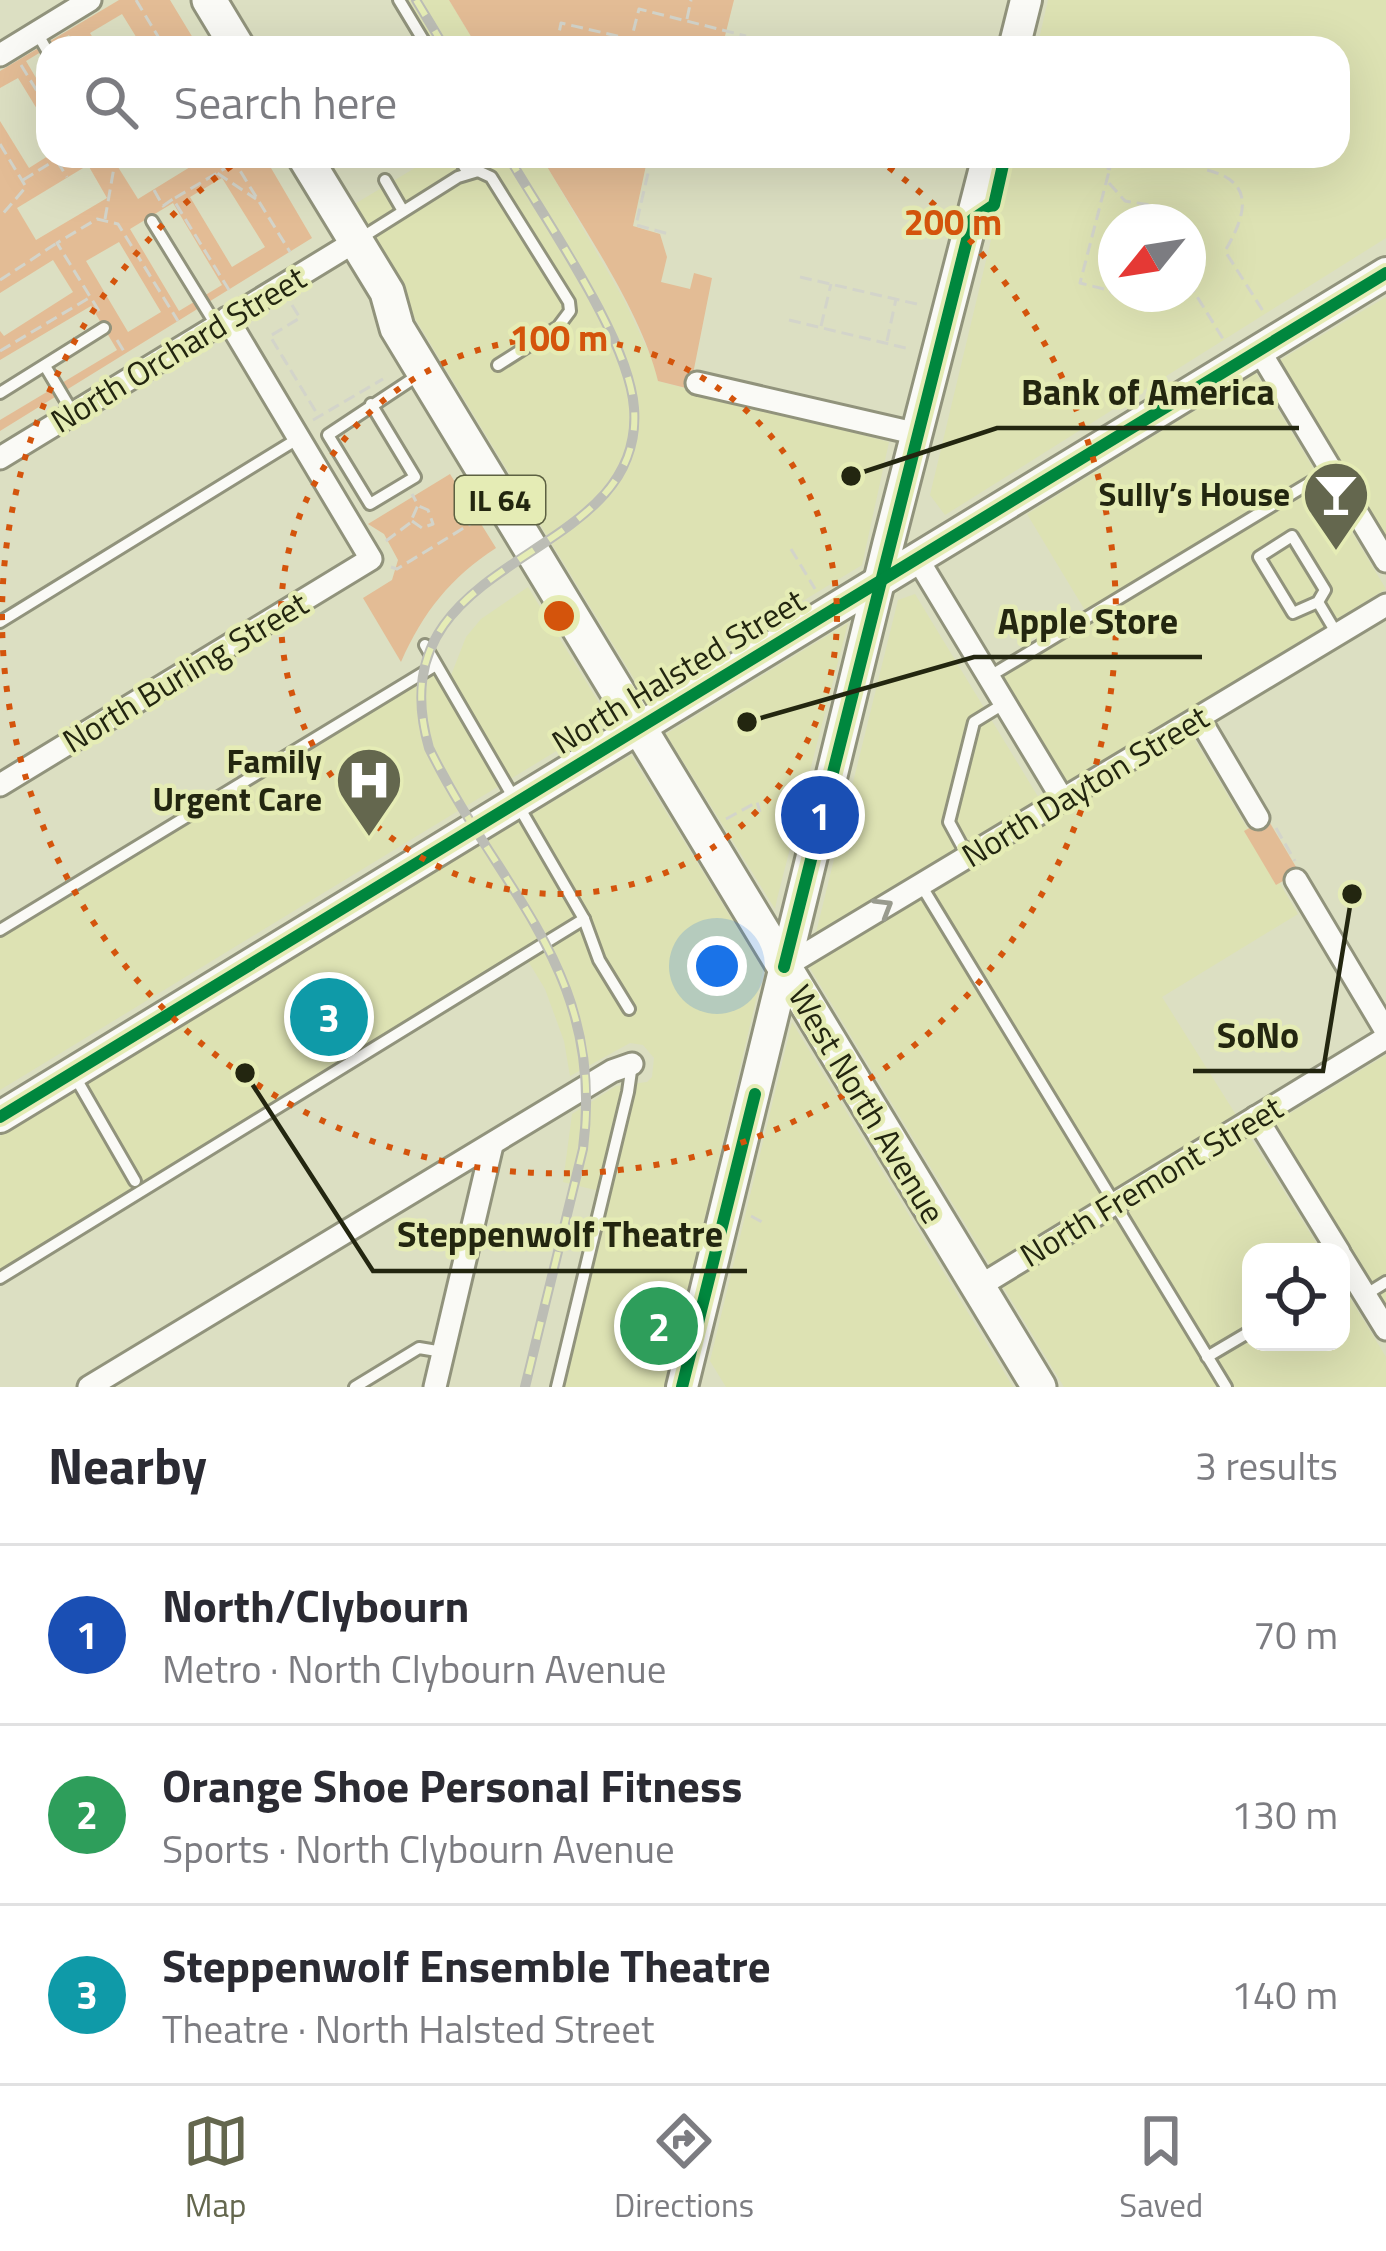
<!DOCTYPE html>
<html lang="en">
<head>
<meta charset="utf-8">
<style>
  body { margin:0; font-family:"Titillium Web",sans-serif; background:#f7f7f7; color:#2b2b33 }
  .controls { position:absolute; right:36px; bottom:36px; display:grid; overflow:hidden; border-radius:24px; box-shadow:0 12px 48px #0002 }
  .controls button { width:108px; height:108px; display:grid; place-items:center; padding:0; border:0; border-bottom:3px solid #e1e1e2; background:#fff; color:#2b2b33; font:60px sans-serif }
  .compass { position:absolute; left:1098px; top:204px; width:108px; height:108px; border-radius:50%; background:#fff; box-shadow:0 12px 48px #0002; rotate:240deg }
  .you { position:absolute; left:717px; top:966px; width:42px; height:42px; margin:-30px; border:9px solid #fff; border-radius:50%; background:#1a73e8; box-shadow:0 0 0 18px #1a73e833 }
  .badge { display:grid; place-items:center; width:78px; height:78px; border-radius:50%; background:#64674e; color:#fff; font-size:39px; font-weight:700 }
  .pin { position:absolute; translate:-50% -50%; border:6px solid #fff; box-shadow:0 3px 12px #0006 }
  .list { margin:0; padding:0; list-style:none }
  h2 { display:flex; justify-content:space-between; align-items:center; height:156px; margin:0; padding:0 48px; font-size:51px }
  h2 small { font-size:39px; font-weight:400; color:#7c7c81 }
  .list li { display:grid; grid-template-columns:78px 1fr auto; gap:36px; align-items:center; box-sizing:border-box; height:180px; padding:0 48px; border-top:3px solid #e1e1e2 }
  .list b { display:block; font-size:45px; white-space:nowrap }
  .list p { margin:0; font-size:39px; white-space:nowrap; color:#7c7c81 }
  .list em { font-size:39px; font-style:normal; color:#7c7c81 }
  .icon { flex:none; width:66px; height:66px; fill:none; stroke:currentColor; stroke-width:2; stroke-linecap:round; stroke-linejoin:round }
  .map { position:relative; flex:none; width:1386px; height:1387px; overflow:hidden }
  .search { position:absolute; background:#fff; box-shadow:0 12px 48px #0002; left:36px; right:36px; top:36px; height:132px; display:flex; align-items:center; gap:30px; box-sizing:border-box; padding:0 42px; border-radius:36px; color:#7c7c81; font-size:45px }
  .sheet { height:696px; background:#fff }
  nav { display:flex; justify-content:space-around; align-items:center; box-sizing:border-box; height:168px; border-top:3px solid #e1e1e2; background:#fff; font-size:33px; color:#7c7c81 }
  nav a { display:grid; justify-items:center; gap:6px }
  nav .on { color:#64674e }
  .map>svg:first-child { display:block }
  .built { fill:#dde2b3; fill-rule:evenodd }
  .green { fill:#e3bc95; fill-rule:evenodd }
  .lines { fill:none; stroke-linecap:round; stroke-linejoin:round }
  .service-casing { stroke:#91937c; stroke-width:16 }
  .minor-casing { stroke:#91937c; stroke-width:27 }
  .secondary-casing { stroke:#91937c; stroke-width:36 }
  .primary-casing { stroke:#91937c; stroke-width:39 }
  .path { stroke:#d3d4ca; stroke-width:3; stroke-dasharray:12 6; stroke-linecap:butt }
  .service { stroke:#fafaf6; stroke-width:10 }
  .minor { stroke:#fafaf6; stroke-width:21 }
  .secondary { stroke:#fafaf6; stroke-width:30 }
  .primary { stroke:#fafaf6; stroke-width:33 }
  .rail-casing { stroke:#bcbdb5; stroke-width:10 }
  .rail { stroke:#e5ecb5; stroke-width:6; stroke-dasharray:18; stroke-linecap:butt }
  .cycleway-casing { stroke:#e5ecb5; stroke-width:20 }
  .cycleway { stroke:#00873e; stroke-width:12 }
  .oneway { stroke:#999b8e }
  .ring { fill:none; stroke:#d4540c; stroke-width:6; stroke-dasharray:6 12 }
  .labels { text-anchor:middle; dominant-baseline:central; stroke-width:9; stroke-linejoin:round; paint-order:stroke }
  .shield { fill:#e5ecb5; stroke:#5d6142; stroke-width:3 }
  .shield-label { font-size:30px; font-weight:bold; fill:#232610 }
  .street-label { font-size:33px; fill:#232610; stroke:#e5ecb5 }
  .poi-label { font-size:33px; font-weight:bold; fill:#232610; stroke:#e5ecb5; text-anchor:end }
  .centre { fill:#d4540c; stroke:#e5ecb5; stroke-width:6 }
  .ring-label { font-size:36px; text-anchor:middle; font-weight:bold; fill:#d4540c; stroke:#e5ecb5; stroke-width:9; stroke-linejoin:round; paint-order:stroke }
  .leader { fill:none; stroke:#232610; stroke-width:4.5 }
  .callout-dot { fill:#232610; stroke:#e5ecb5; stroke-width:4.5 }
  .callout-label { font-size:36px; text-anchor:middle; font-weight:bold; fill:#232610; stroke:#e5ecb5; stroke-width:9; stroke-linejoin:round; paint-order:stroke }
</style>
</head>
<body>
<div class="map">
<svg width="1386" height="1387" viewBox="0 0 1386 1387">
  <rect width="100%" height="100%" fill="#dcdfc2"/>
  <g class="built">
    <polygon points="402,0 449,0 478,48 430,48"/>
    <path d="M1048,0H1386V238L945,515L930,495L1011,156H1338V48H1037ZM1116,222H1188V294H1116Z"/>
    <polygon points="435,156 541,156 624,300 653,361 658,381 889,442 862,565 645,697 348,208"/>
    <polygon points="1386,297 1386,537 1280,360"/>
    <polygon points="1256,373 1386,589 1067,782 1000,671 1089,617 1027,514"/>
    <polygon points="528,587 609,719 0,1090 0,930 436,665 448,683 466,637 481,619"/>
    <polygon points="915,594 1051,818 1192,735 1298,914 1162,997 1322,1252 1251,1252 1251,1342 1341,1342 1341,1283 1386,1357 1386,1387 1064,1387 808,965 898,600"/>
    <polygon points="848,623 777,899 775,909 666,734"/>
    <polygon points="631,755 763,970 665,1387 557,1387 603,1192 563,1182 572,1114 616,1086 647,1082 652,1077 654,1058 643,1045 630,1043 570,1076 564,1041 545,989 525,956 0,1278 0,1137 4,1130"/>
    <polygon points="792,1022 1013,1387 726,1387 710,1361"/>
    <polygon points="1386,1055 1386,1306 1274,1123"/>
  </g>
  <g class="green">
    <polygon points="119,0 170,0 199,48 143,48 122,14 90,33 99,48 77,48 69,35 26,61 48,98 48,127 18,78 0,88 0,71"/>
    <polygon points="449,0 734,0 722,48 478,48"/>
    <path d="M0,121L29,168L48,156H135L118,167L138,199L208,156H264L312,238L0,431V420L117,350L91,306L0,360V331L4,336L73,292L53,260L0,293ZM88,165L107,198L36,240L17,208ZM222,178L265,247L232,267L190,197ZM173,203L222,285L179,311L130,229ZM119,242L161,312L128,332L86,261Z"/>
    <path d="M541,156H648L633,226L660,234L667,257L661,282L690,289L694,273L712,278L690,389L658,381C641,309 578,221 541,156Z"/>
    <path d="M450,474L496,548C451,577 423,612 401,662L363,598L392,580L398,560L384,534L368,524Z"/>
    <polygon points="1267,818 1299,872 1276,885 1244,831"/>
  </g>
  <g class="lines">
    <defs>
      <g id="service">
        <polyline points="399,0 428,48"/>
        <polyline points="37,33 48,52"/>
        <polyline points="458,156 468,173"/>
        <polyline points="385,180 403,211"/>
        <polyline points="152,221 216,325"/>
        <polyline points="361,238 458,177 478,171 491,177 569,302 570,311 558,327 498,365"/>
        <polyline points="45,366 73,413"/>
        <polyline points="0,393 104,328"/>
        <polyline points="371,404 415,477 370,504 328,435 417,376"/>
        <polyline points="1318,602 1293,613 1259,557 1292,536 1325,590 1318,602 1337,634"/>
        <polyline points="0,622 299,438"/>
        <polyline points="425,645 584,919 599,960 629,1009"/>
        <polyline points="990,676 1331,470"/>
        <polyline points="968,857 949,822 974,722 1005,703"/>
        <polyline points="921,885 1226,1387"/>
        <polyline points="0,930 436,665"/>
        <polyline points="74,1075 135,1181"/>
        <polyline points="0,1278 584,919"/>
        <polyline points="1365,1295 1386,1282"/>
        <polyline points="1207,1357 1251,1331"/>
        <polyline points="355,1387 419,1348 443,1352"/>
        <polyline points="557,1387 628,1092 632,1064"/>
      </g>
      <g id="minor">
        <polyline points="0,55 90,0"/>
        <polyline points="1259,350 1386,561"/>
        <polyline points="697,383 918,434"/>
        <polyline points="0,458 356,241"/>
        <polyline points="917,558 1063,800"/>
        <polyline points="1199,718 1258,818"/>
        <polyline points="0,785 371,559 227,318"/>
        <polyline points="1296,880 1386,1031"/>
        <polyline points="784,967 1386,605"/>
        <polyline points="1256,1117 1339,1252"/>
        <polyline points="1341,1256 1386,1329"/>
        <polyline points="978,1287 1386,1038"/>
        <polyline points="89,1387 612,1071 632,1064"/>
        <polyline points="435,1387 492,1145"/>
      </g>
      <g id="secondary">
        <polyline points="1014,48 1026,0"/>
        <polyline points="0,1117 1386,273"/>
        <polyline points="682,1387 888,545 988,156"/>
      </g>
      <g id="primary">
        <polyline points="209,0 238,48"/>
        <polyline points="304,156 387,292 397,328 1039,1387"/>
      </g>
    </defs>
    <use href="#service" class="service-casing"/>
    <use href="#minor" class="minor-casing"/>
    <use href="#secondary" class="secondary-casing"/>
    <use href="#primary" class="primary-casing"/>
    <g class="path">
      <polyline points="136,0 165,48"/>
      <polyline points="687,19 691,0"/>
      <polyline points="73,37 80,48"/>
      <polyline points="556,48 561,23 630,39"/>
      <polyline points="629,48 639,9 746,36"/>
      <polyline points="21,65 48,109"/>
      <polyline points="0,144 26,187 0,217"/>
      <polyline points="213,156 217,173 256,199"/>
      <polyline points="231,156 290,252"/>
      <polyline points="652,156 636,225 669,234"/>
      <polyline points="1054,156 1111,169"/>
      <polyline points="1113,156 1080,283 1108,290 1124,300 1137,294"/>
      <path d="M1198,156L1203,169C1255,180 1248,212 1225,251L1265,314"/>
      <polyline points="57,161 67,177"/>
      <polyline points="23,180 62,156"/>
      <polyline points="1109,183 1125,201 1163,207"/>
      <polyline points="154,190 163,206 173,199 229,290"/>
      <polyline points="175,198 234,163"/>
      <polyline points="105,219 116,156"/>
      <polyline points="800,277 921,305"/>
      <polyline points="0,280 57,243"/>
      <polyline points="1188,282 1225,342"/>
      <polyline points="292,305 300,318 270,336 319,417"/>
      <polyline points="99,311 57,243 97,219 118,224 178,321"/>
      <polyline points="789,320 910,349"/>
      <polyline points="821,326 831,284"/>
      <polyline points="117,340 125,353"/>
      <polyline points="887,341 896,299"/>
      <polyline points="0,351 89,298"/>
      <polyline points="313,420 383,379"/>
      <polyline points="412,521 422,528 433,524 428,510 419,506"/>
      <polyline points="386,541 410,523 418,505 412,494"/>
      <polyline points="791,549 815,589"/>
      <polyline points="391,567 397,569 480,518"/>
      <polyline points="726,819 757,802 760,812"/>
      <polyline points="1276,828 1295,861"/>
      <polyline points="751,1216 762,1222"/>
    </g>
    <use href="#service" class="service"/>
    <use href="#minor" class="minor"/>
    <use href="#secondary" class="secondary"/>
    <use href="#primary" class="primary"/>
    <defs>
      <g id="rail">
        <polyline points="416,0 445,48"/>
        <path d="M508,156C545,220 629,338 634,408C646,567 372,548 429,748C501,894 606,971 583,1149L525,1387"/>
      </g>
    </defs>
    <use href="#rail" class="rail-casing"/>
    <use href="#rail" class="rail"/>
    <defs>
      <g id="cycleway">
        <polyline points="784,967 972,220 994,205 1005,156"/>
        <polyline points="0,1117 1386,273"/>
        <polyline points="682,1387 755,1094"/>
      </g>
    </defs>
    <use href="#cycleway" class="cycleway-casing"/>
    <use href="#cycleway" class="cycleway"/>
  </g>
  <defs><path id="oneway-chevron" d="M-2-3.5L2.5 0L-2 3.5" fill="none" stroke-width="1.6" stroke-linecap="round" stroke-linejoin="round" transform="scale(3)"/></defs>
  <use class="oneway" href="#oneway-chevron" transform="translate(884 907) rotate(-31)"/>
  <g class="ring">
    <circle cx="559" cy="616" r="278"/>
    <path d="M874 157A557 557 0 1 1 244 157"/>
  </g>
  <defs>
    <symbol id="bar-pin" viewBox="-11 -11 22 30"><path d="M0 17L-7.5 6A9.5 9.5 0 1 1 7.5 6Z" fill="#64674e" stroke="#e5ecb5"/><path d="M-6-5H6L.8 .8V4.5H3.5V6h-7V4.5H-.8V.8Z" fill="#fff"/></symbol>
    <symbol id="hospital-pin" viewBox="-11 -11 22 30"><path d="M0 17L-7.5 6A9.5 9.5 0 1 1 7.5 6Z" fill="#64674e" stroke="#e5ecb5"/><path d="M-5-5h3v3.5h4V-5h3V5h-3V1.5h-4V5h-3Z" fill="#fff"/></symbol>
  </defs>
  <g fill-rule="evenodd">
    <use href="#bar-pin" x="1298" y="456" width="76" height="104"/>
    <use href="#hospital-pin" x="331" y="742" width="76" height="104"/>
  </g>
  <g class="labels">
    <rect class="shield" x="455" y="476" width="90" height="48" rx="9"/>
    <g class="shield-label">
      <text x="500" y="500">IL 64</text>
    </g>
    <g class="street-label">
      <text transform="translate(178 349) rotate(-31)">North Orchard Street</text>
      <text transform="translate(678 671) rotate(-31)">North Halsted Street</text>
      <text transform="translate(185 672) rotate(-31)">North Burling Street</text>
      <text transform="translate(1085 786) rotate(-31)">North Dayton Street</text>
      <text transform="translate(867 1104) rotate(59)">West North Avenue</text>
      <text transform="translate(1151 1181) rotate(-31)">North Fremont Street</text>
    </g>
    <g class="poi-label">
      <text x="1290" y="494">Sully’s House</text>
      <text x="322" y="761">Family<tspan x="322" dy="38">Urgent Care</tspan></text>
    </g>
  </g>
  <circle cx="559" cy="616" r="18" class="centre"/>
  <g class="ring-label">
    <text x="953" y="235">200 m</text>
    <text x="559" y="351">100 m</text>
  </g>
  <path class="leader" d="M851 476L997 428H1299M747 722L974 657H1202M1352 894L1323 1071H1193M245 1073L373 1271H747"/>
  <g class="callout-dot">
    <circle cx="851" cy="476" r="12"/>
    <circle cx="747" cy="722" r="12"/>
    <circle cx="1352" cy="894" r="12"/>
    <circle cx="245" cy="1073" r="12"/>
  </g>
  <g class="callout-label">
    <text x="1148" y="405">Bank of America</text>
    <text x="1088" y="634">Apple Store</text>
    <text x="1258" y="1048">SoNo</text>
    <text x="560" y="1247">Steppenwolf Theatre</text>
  </g>
</svg>
<div class="controls">
<button><svg class="icon" aria-label="locate" viewBox="0 0 24 24"><circle cx="12" cy="12" r="6"/><path d="M12 2v4M12 18v4M2 12h4M18 12h4"/></svg></button>
</div>
<svg class="compass" viewBox="-18 -18 36 36"><path d="M0-13l5 13h-10z" fill="#e53935"/><path d="M0 13l5-13h-10z" fill="#7c7c81"/></svg>
<div class="you"></div>
<div class="pin badge" style="left:820px;top:815px;background:#1a4fb4">1</div>
<div class="pin badge" style="left:659px;top:1326px;background:#2e9e5b">2</div>
<div class="pin badge" style="left:329px;top:1017px;background:#0f9aa8">3</div>
<div class="search"><svg class="icon" aria-label="search" viewBox="0 0 24 24"><circle cx="10" cy="10" r="6"/><path d="M15 15l6 6"/></svg>Search here</div>
</div>
<section class="sheet">
<h2>Nearby<small>3 results</small></h2>
<ul class="list">
<li><span class="badge" style="background:#1a4fb4">1</span><div><b>North/Clybourn</b><p>Metro · North Clybourn Avenue</p></div><em>70 m</em></li>
<li><span class="badge" style="background:#2e9e5b">2</span><div><b>Orange Shoe Personal Fitness</b><p>Sports · North Clybourn Avenue</p></div><em>130 m</em></li>
<li><span class="badge" style="background:#0f9aa8">3</span><div><b>Steppenwolf Ensemble Theatre</b><p>Theatre · North Halsted Street</p></div><em>140 m</em></li>
</ul>
</section>
<nav>
<a class="on"><svg class="icon" aria-label="map" viewBox="0 0 24 24"><path d="M3 6l6-2 6 2 6-2v14l-6 2-6-2-6 2zM9 4v14M15 6v14"/></svg>Map</a>
<a><svg class="icon" aria-label="directions" viewBox="0 0 24 24"><path d="M12 3l9 9-9 9-9-9zM9 14v-3h6M13 9l2 2-2 2"/></svg>Directions</a>
<a><svg class="icon" aria-label="saved" viewBox="0 0 24 24"><path d="M7 4h10v16l-5-4-5 4z"/></svg>Saved</a>
</nav>
</body>
</html>
